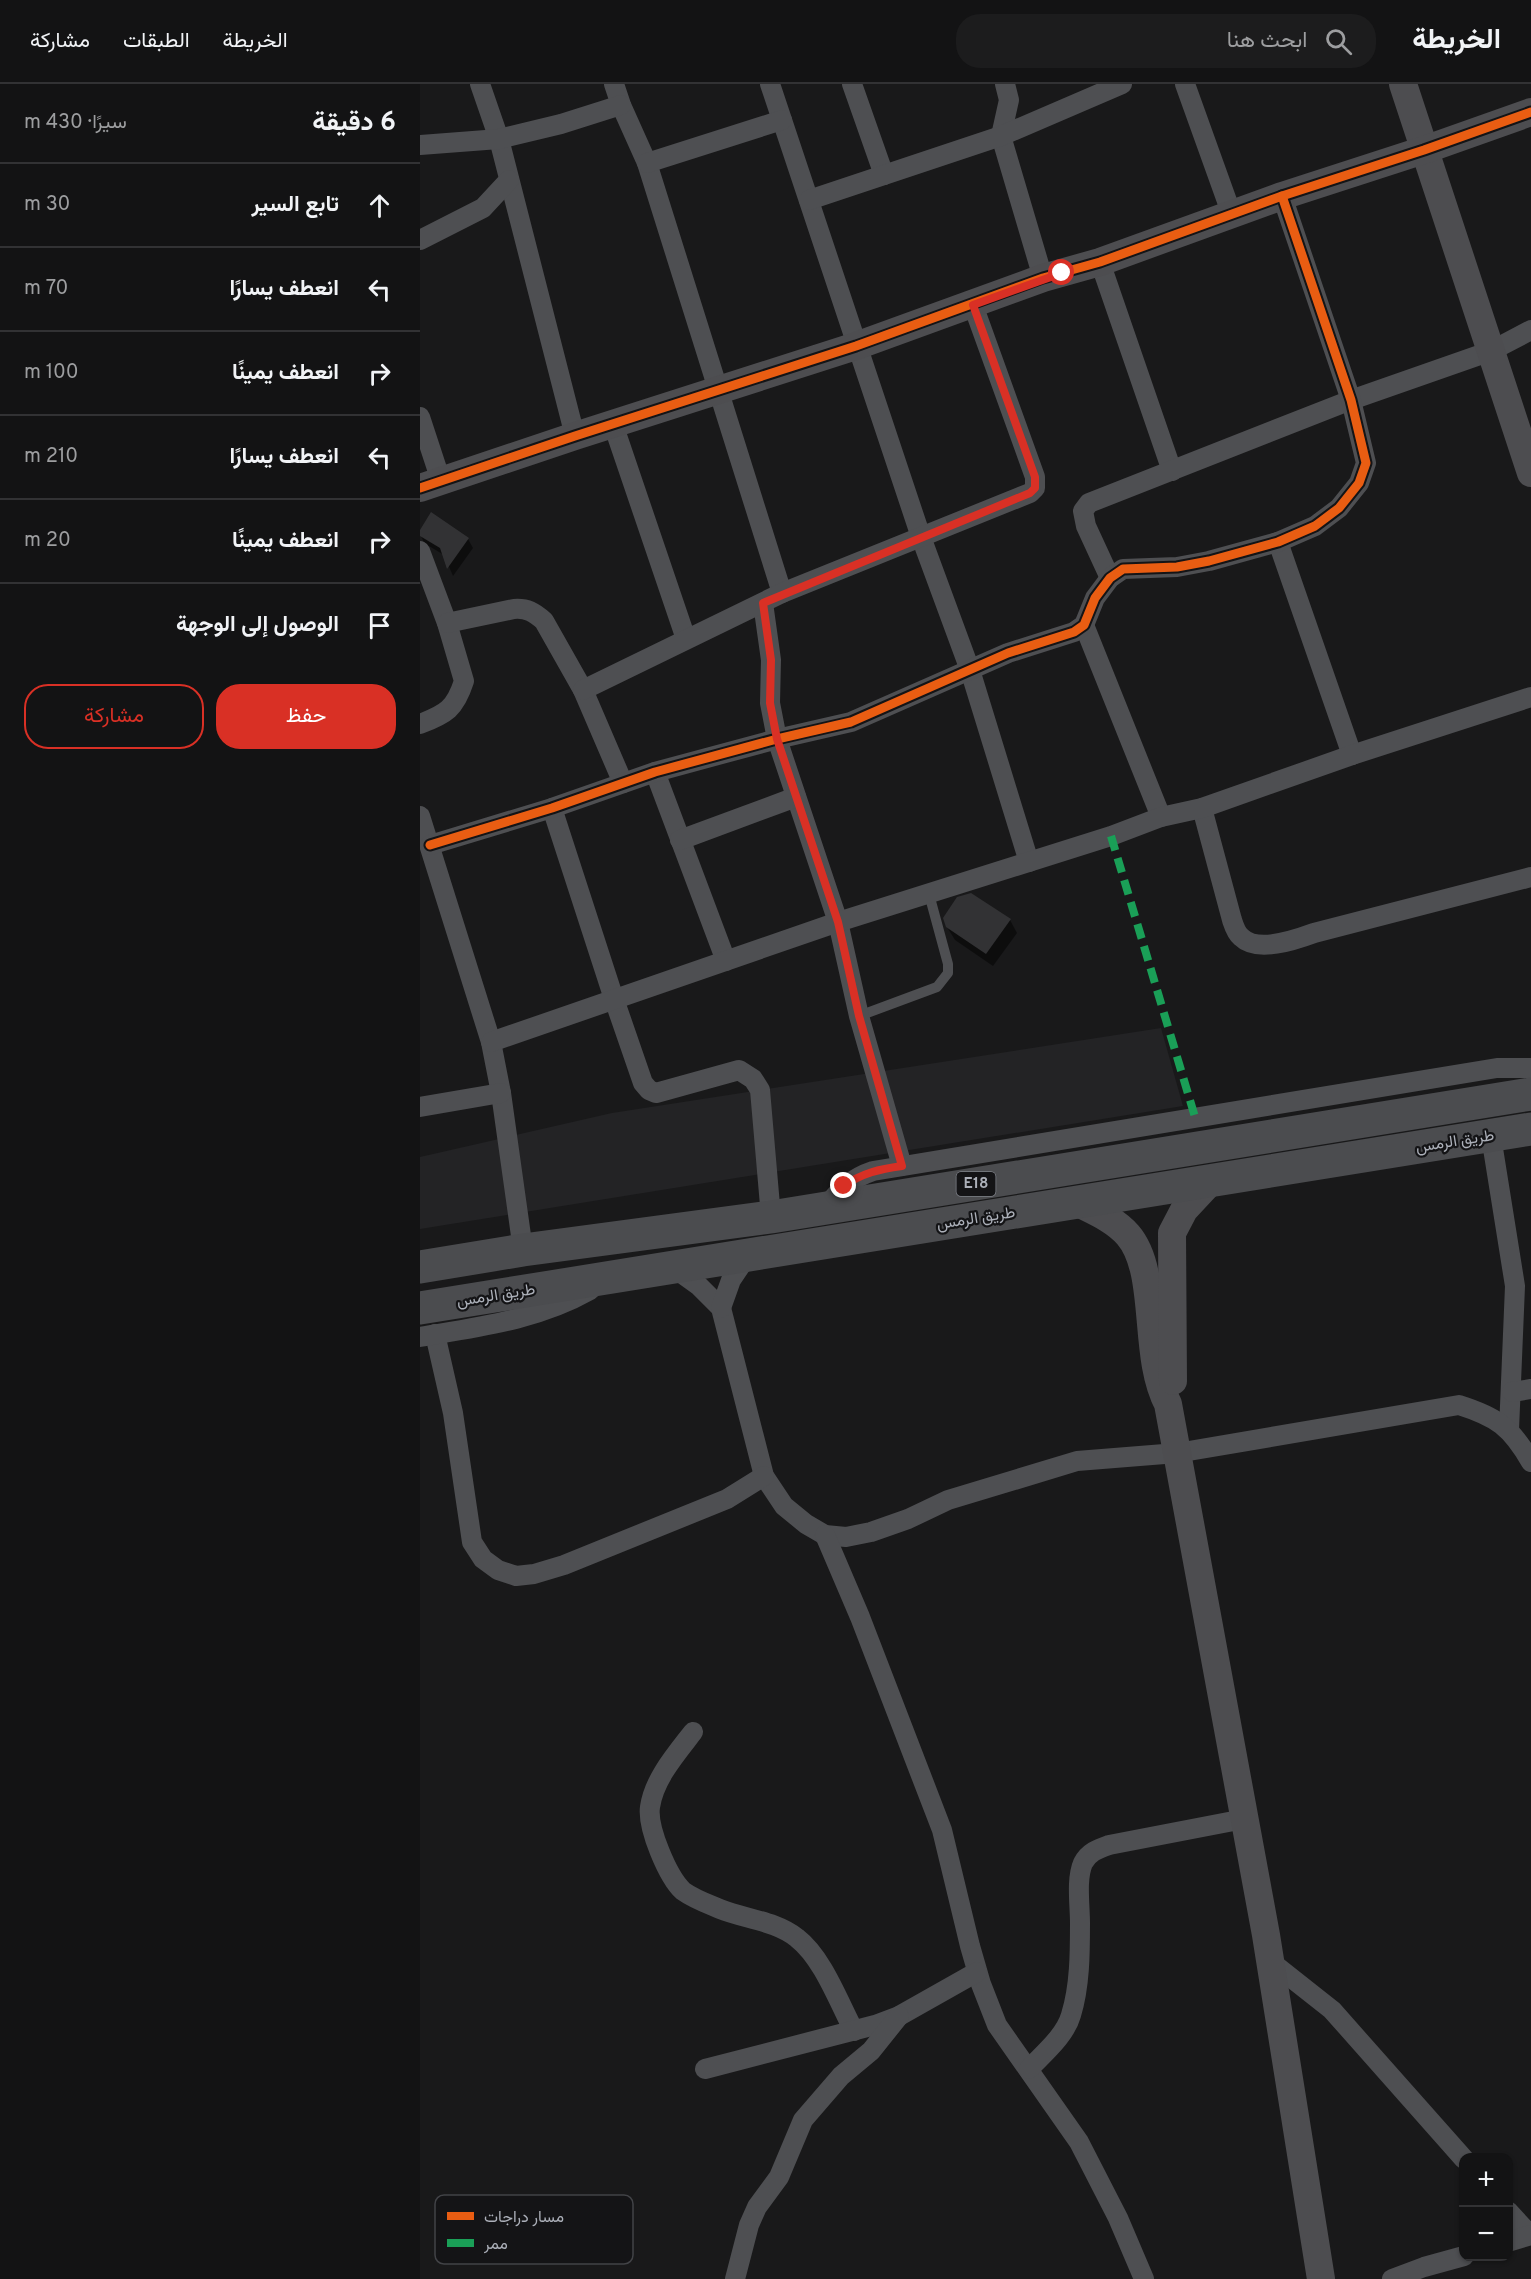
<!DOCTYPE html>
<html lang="ar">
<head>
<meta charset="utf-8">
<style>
  body { margin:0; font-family:Overpass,Vazirmatn,sans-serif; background:#1c1c1d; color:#f1f3f6; direction:rtl }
  .controls { position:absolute; right:18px; bottom:18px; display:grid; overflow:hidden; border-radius:12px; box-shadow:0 2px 4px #0004 }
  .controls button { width:54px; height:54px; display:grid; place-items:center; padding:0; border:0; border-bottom:2px solid #323234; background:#131314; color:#f1f3f6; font:30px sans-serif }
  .stop { position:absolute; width:18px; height:18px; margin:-14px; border:4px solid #d93025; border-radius:50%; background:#fff }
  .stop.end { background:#d93025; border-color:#fff; box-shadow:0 2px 6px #0008 }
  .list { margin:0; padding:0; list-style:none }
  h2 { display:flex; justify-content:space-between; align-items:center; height:78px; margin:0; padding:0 24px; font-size:26px }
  h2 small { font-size:20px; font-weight:400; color:#9d9ea0 }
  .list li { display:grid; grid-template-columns:39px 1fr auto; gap:18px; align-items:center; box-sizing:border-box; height:84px; padding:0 24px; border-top:2px solid #323234 }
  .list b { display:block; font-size:22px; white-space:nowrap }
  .list em { font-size:20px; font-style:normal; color:#9d9ea0 }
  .actions { display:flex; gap:12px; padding:18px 24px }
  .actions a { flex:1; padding:14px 0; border:2px solid #d93025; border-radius:24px; text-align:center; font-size:21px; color:#d93025 }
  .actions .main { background:#d93025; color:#fff }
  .icon { flex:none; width:33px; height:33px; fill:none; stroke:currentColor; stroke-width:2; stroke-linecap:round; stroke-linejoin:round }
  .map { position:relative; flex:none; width:1111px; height:2195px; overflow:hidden; direction:ltr }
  header { display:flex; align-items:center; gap:36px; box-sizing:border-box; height:84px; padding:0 30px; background:#131314; border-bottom:2px solid #323234 }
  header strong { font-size:28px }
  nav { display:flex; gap:33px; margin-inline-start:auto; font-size:21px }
  .search { width:420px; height:54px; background:#1c1c1d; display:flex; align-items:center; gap:15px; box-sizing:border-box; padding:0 21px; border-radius:24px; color:#9d9ea0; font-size:22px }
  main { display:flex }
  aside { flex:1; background:#131314 }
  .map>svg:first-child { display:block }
  .built { fill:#232325 }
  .shadow { fill:#0007 }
  .building { fill:#323234 }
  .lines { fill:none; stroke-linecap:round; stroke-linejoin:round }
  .lane { stroke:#4e4f52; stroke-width:10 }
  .street { stroke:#4e4f52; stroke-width:20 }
  .secondary { stroke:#4d4d50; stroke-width:28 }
  .highway { stroke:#4b4c4f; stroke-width:33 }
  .quiet { stroke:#1a9f57; stroke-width:8; stroke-dasharray:15 8; stroke-linecap:butt }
  .cycleway-casing { stroke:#141416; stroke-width:13 }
  .cycleway { stroke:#e95d12; stroke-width:9 }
  .route { stroke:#d93025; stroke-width:8 }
  .labels { text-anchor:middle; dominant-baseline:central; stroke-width:4.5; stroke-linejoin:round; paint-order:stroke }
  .shield { fill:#141416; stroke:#7e8188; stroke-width:1.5 }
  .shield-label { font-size:15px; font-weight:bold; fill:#acb0b9 }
  .street-label { font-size:16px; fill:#acb0b9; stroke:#141416 }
  .key { fill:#141416; stroke:#424347; stroke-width:1.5 }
  .key-label { font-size:16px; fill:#acb0b9 }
</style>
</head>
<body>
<header>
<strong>الخريطة</strong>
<div class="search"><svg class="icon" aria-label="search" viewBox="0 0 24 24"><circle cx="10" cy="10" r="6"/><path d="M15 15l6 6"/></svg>ابحث هنا</div>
<nav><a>الخريطة</a><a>الطبقات</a><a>مشاركة</a></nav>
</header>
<main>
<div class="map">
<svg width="1111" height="2195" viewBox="0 0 1111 2195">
  <rect width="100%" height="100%" fill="#19191a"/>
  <polygon class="built" points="741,944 763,1022 0,1145 0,1073 192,1029"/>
  <g class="shadow">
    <polygon points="0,449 48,455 53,464 33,492 24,471 4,459"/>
    <polygon points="590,836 597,849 573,882 535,856 527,843"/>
  </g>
  <g class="building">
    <polygon points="11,428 49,454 27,485 20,464 0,452 0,446"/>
    <polygon points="551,809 591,835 566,870 526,843 523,834 537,813"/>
  </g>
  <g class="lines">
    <polyline class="lane" points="439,932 517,903 528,889 528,880 509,810"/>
    <g class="street">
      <polyline points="60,0 79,55 155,352"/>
      <polyline points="194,0 201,21 227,79 362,509"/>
      <polyline points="350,0 501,453 550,586 609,778"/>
      <polyline points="432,0 464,91"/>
      <polyline points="585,0 589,16 581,52 623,194"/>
      <polyline points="765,0 812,131"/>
      <polyline points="0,61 79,55 141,40 201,21"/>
      <polyline points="227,79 362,36"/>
      <polyline points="389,116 581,52 702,0"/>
      <polyline points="0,156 63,124 89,96"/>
      <polyline points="680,178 752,387"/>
      <polyline points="0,333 21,397"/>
      <polyline points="193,340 266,555"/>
      <polyline points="858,458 932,671"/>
      <path d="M0,467L27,539L44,597C35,625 26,630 0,640"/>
      <polyline points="690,494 666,442 663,427 669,419 931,316 1071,267 1111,246"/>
      <polyline points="343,519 351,576 350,619 357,655 418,838 439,932 482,1082"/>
      <path d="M27,539L94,525C107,524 114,528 124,537L163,606L203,699"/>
      <polyline points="664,541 741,733"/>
      <polyline points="163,606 362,509 610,409 615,404 615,393 553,221"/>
      <polyline points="235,688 306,877"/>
      <polyline points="132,724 194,915 223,999 229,1006 236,1009 319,986 333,995 340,1006 351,1133"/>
      <path d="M782,724L812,836C814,842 816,849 821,853C837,869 875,856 894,849L1111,793"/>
      <polyline points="0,732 71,958 81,1009 103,1166"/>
      <polyline points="260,756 376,713"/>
      <polyline points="10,761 132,724 235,688 357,655 431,638 588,569 654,548 664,541 675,514 690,494 703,485 757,483 789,477 858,458 895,442 919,424 939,399 946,379 931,316 862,112"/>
      <polyline points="71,958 418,838 691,752 741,733 782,724 932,671 1111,613"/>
      <polyline points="0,1023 81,1009"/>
      <polyline points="1071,1052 1095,1202 1089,1346"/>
      <path d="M405,1124C419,1106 432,1094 453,1087L1077,984H1111"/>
      <path d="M254,1184L279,1202L301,1224L344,1392L364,1422L386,1440L405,1451L426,1453L451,1448L488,1435L528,1416L657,1377L757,1369L1039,1321C1077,1333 1091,1343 1111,1378"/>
      <polyline points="301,1224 311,1196 327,1172"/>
      <polyline points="15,1250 33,1329 52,1458 63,1475 78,1486 96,1492 114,1490 144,1481 307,1415 344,1392"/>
      <path d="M0,1253C59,1243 117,1236 170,1206"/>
      <polyline points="1092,1308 1111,1305"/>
      <polyline points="405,1451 440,1533 522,1746 550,1862 561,1900 577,1941 659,2058 698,2134 724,2195"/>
      <path d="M273,1648C256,1670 234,1695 230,1723C227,1744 248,1793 263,1807C274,1815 288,1820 300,1825C325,1835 356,1837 377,1854C403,1874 419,1919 434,1947"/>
      <polyline points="850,1877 912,1926 1044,2075"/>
      <polyline points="285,1985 455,1941 479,1932 557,1888"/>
      <path d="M609,1985C624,1969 645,1952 651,1931C660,1902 660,1868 660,1839C660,1821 656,1795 663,1779C669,1768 678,1765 689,1761L824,1735"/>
      <polyline points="1088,2127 1110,2151"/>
      <polyline points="1088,2158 1111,2151"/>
      <polyline points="315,2195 329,2141 337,2123 359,2093 383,2036 421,1992 451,1967 479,1932"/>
      <polyline points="972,2195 1004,2183 1044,2172"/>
    </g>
    <g class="secondary">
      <polyline points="983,0 1111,389"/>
      <polyline points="0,404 155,352 436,262 623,194 680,178 862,112 1004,66 1111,28"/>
      <path d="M658,1119C676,1128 695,1136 708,1151C740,1188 722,1272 748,1320L846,1851L901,2195"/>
      <polyline points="753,1297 752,1149 764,1126 792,1096"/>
    </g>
    <g class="highway">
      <polyline points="0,1183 103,1166 351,1133 1111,1010"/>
      <polyline points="0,1224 1111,1045"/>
    </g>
    <polyline class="quiet" points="691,752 775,1033"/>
    <defs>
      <g id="cycleway">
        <polyline points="0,404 155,352 436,262 623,194 680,178 862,112 1004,66 1111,28"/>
        <polyline points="10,761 132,724 235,688 357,655 431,638 588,569 654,548 664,541 675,514 690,494 703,485 757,483 789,477 858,458 895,442 919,424 939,399 946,379 931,316 862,112"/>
      </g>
    </defs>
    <use href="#cycleway" class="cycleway-casing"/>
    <use href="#cycleway" class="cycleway"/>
  </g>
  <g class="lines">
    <path class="route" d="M424,1102C442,1089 460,1085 482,1082L439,932L418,838L357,655L350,619L351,576L343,519L610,409L615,404V393L553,221L642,189"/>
  </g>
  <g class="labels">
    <rect class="shield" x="536.5" y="1088" width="39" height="24" rx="4.5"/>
    <g class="shield-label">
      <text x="556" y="1100">E18</text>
    </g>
    <g class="street-label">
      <text transform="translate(1035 1058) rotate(-9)">طريق الرمس</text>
      <text transform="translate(556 1135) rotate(-9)">طريق الرمس</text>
      <text transform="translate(76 1212) rotate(-9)">طريق الرمس</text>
    </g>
  </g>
  <rect x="15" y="2111" width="198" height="69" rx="9" class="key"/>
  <rect x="27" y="2128" width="27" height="8" fill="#e95d12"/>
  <rect x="27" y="2155" width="27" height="8" fill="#1a9f57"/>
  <g class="key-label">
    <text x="64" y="2138">مسار دراجات</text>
    <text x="64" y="2165">ممر</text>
  </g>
</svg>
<div class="controls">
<button>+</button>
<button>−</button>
</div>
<div class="stop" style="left:642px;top:189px"></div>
<div class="stop end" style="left:424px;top:1102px"></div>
</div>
<aside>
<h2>6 دقيقة<small>سيرًا · 430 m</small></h2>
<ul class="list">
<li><svg class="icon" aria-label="ahead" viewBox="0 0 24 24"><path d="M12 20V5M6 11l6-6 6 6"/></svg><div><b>تابع السير</b></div><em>30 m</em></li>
<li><svg class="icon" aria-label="left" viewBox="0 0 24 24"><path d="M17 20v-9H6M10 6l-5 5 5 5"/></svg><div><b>انعطف يسارًا</b></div><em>70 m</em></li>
<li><svg class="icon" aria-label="right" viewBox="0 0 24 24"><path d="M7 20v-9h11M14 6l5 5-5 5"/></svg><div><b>انعطف يمينًا</b></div><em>100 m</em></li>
<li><svg class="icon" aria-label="left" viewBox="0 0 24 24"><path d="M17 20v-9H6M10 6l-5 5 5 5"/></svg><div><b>انعطف يسارًا</b></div><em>210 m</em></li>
<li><svg class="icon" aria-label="right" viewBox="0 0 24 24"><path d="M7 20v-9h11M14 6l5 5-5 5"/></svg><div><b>انعطف يمينًا</b></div><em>20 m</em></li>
<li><svg class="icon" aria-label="arrive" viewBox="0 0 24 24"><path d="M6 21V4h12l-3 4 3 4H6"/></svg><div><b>الوصول إلى الوجهة</b></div></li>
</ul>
<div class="actions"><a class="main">حفظ</a><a>مشاركة</a></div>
</aside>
</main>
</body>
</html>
